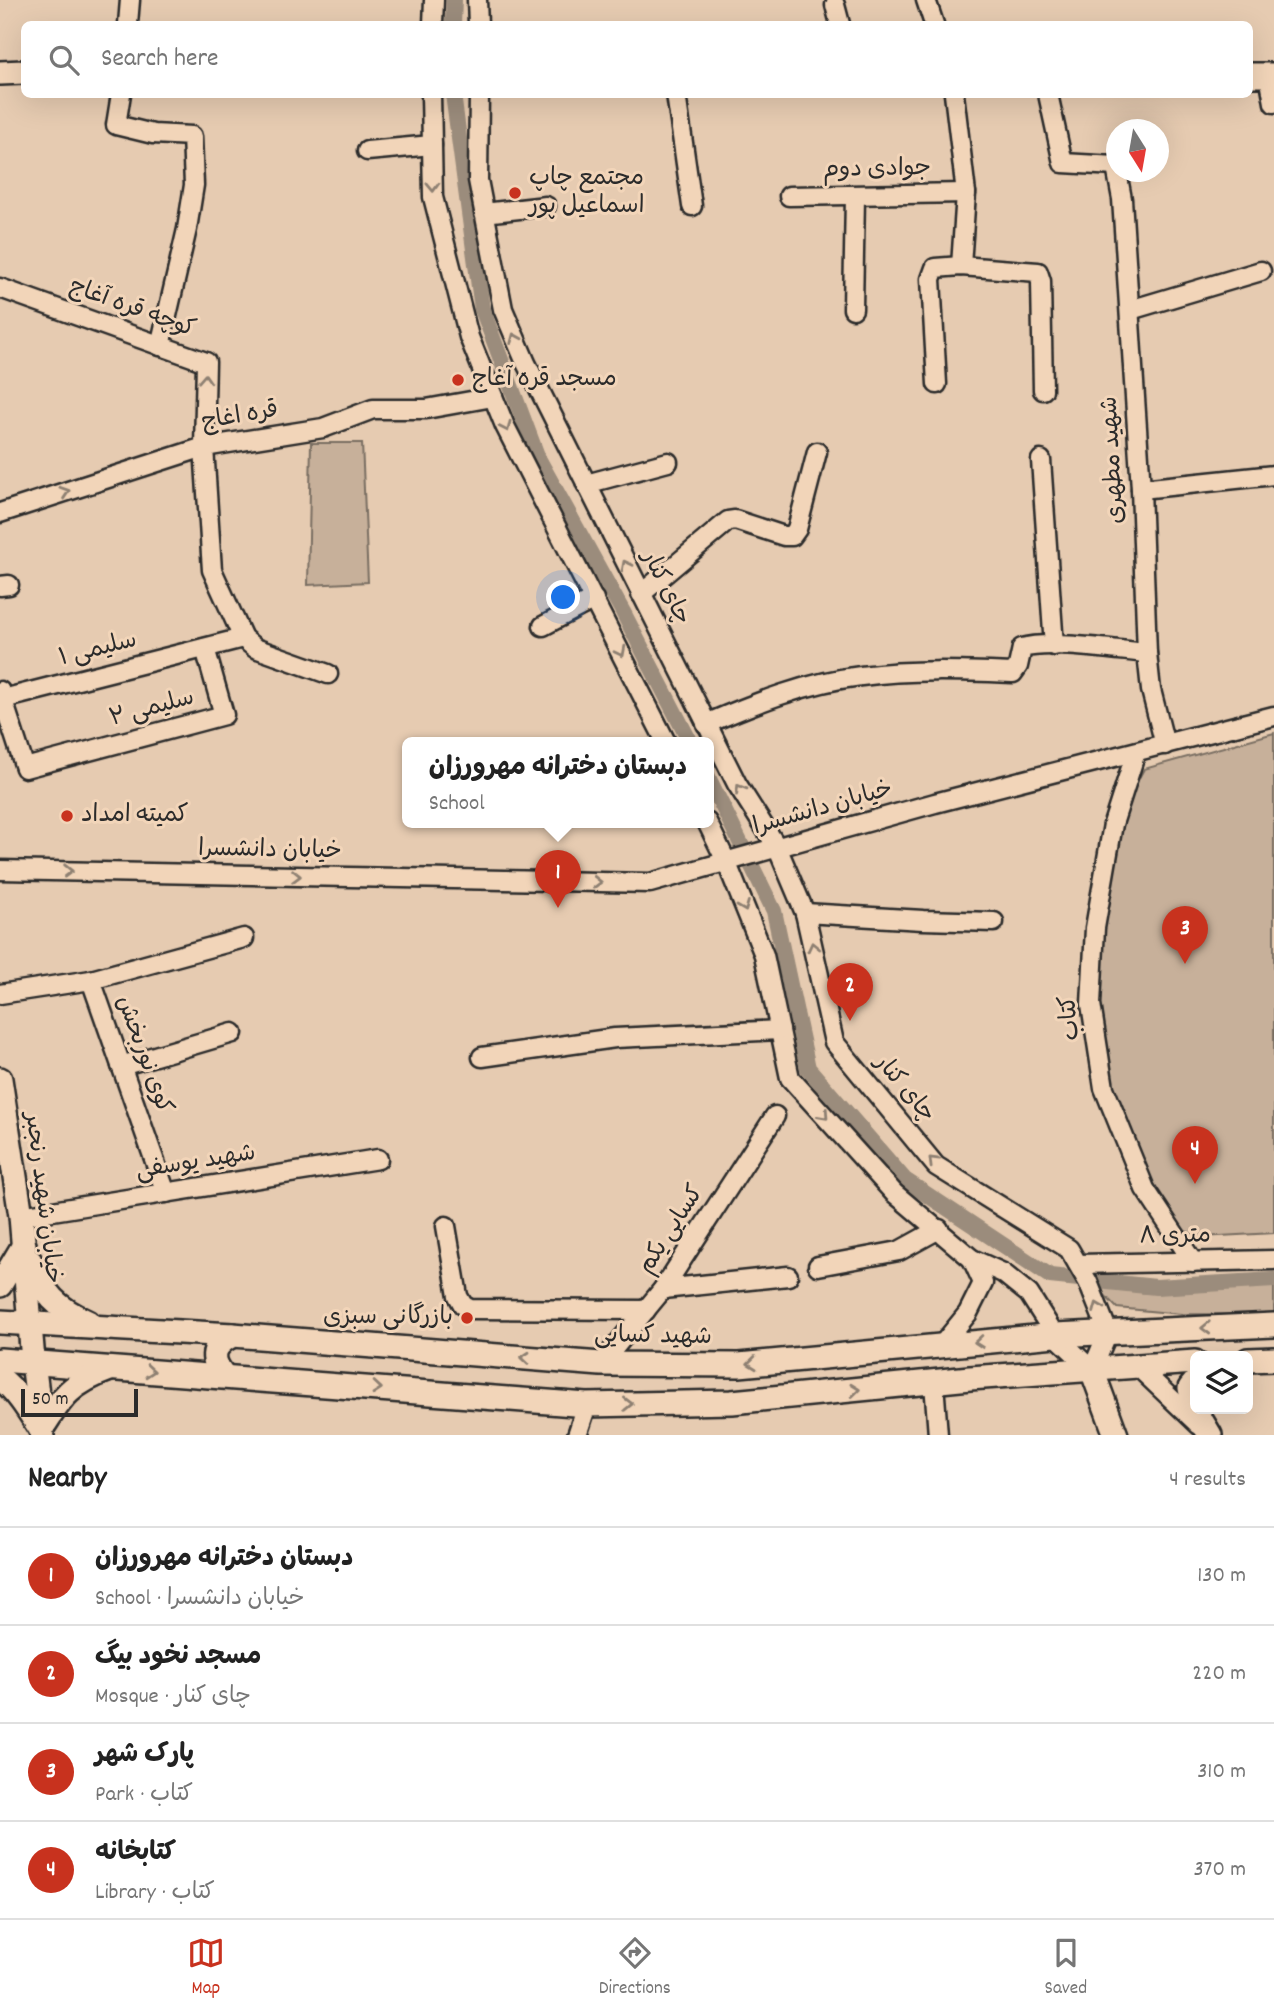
<!DOCTYPE html>
<html lang="en">
<head>
<meta charset="utf-8">
<style>
  body { margin:0; font-family:Dekko,"Playpen Sans Arabic",sans-serif; background:#f2f2f2; color:#222 }
  .controls { position:absolute; right:21px; bottom:21px; display:grid; overflow:hidden; border-radius:10px; box-shadow:0 7px 28px #0002 }
  .controls button { width:63px; height:63px; display:grid; place-items:center; padding:0; border:0; border-bottom:2px solid #e0e0e0; background:#fff; color:#222; font:35px sans-serif }
  .compass { position:absolute; left:1106px; top:119px; width:63px; height:63px; border-radius:50%; background:#fff; box-shadow:0 7px 28px #0002; rotate:169deg }
  .scale { position:absolute; left:21px; bottom:18px; width:117px; box-sizing:border-box; padding-left:7px; border:4px solid #2b2b2b; border-top:0; font-size:19px; line-height:24px; white-space:nowrap; color:#2b2b2b; -webkit-text-stroke:5px #f2d5b9; paint-order:stroke }
  .you { position:absolute; left:564px; top:598px; width:24px; height:24px; margin:-18px; border:5px solid #fff; border-radius:50%; background:#1a73e8; box-shadow:0 0 0 10px #1a73e833 }
  .badge { display:grid; place-items:center; width:46px; height:46px; border-radius:50%; background:#c8321e; color:#fff; font-size:23px; font-weight:700 }
  .pin { position:absolute; translate:-50% -58px; filter:drop-shadow(0 2px 4px #0008) }
  .pin::after { content:''; position:absolute; top:37px; width:24px; height:21px; background:inherit; clip-path:polygon(0 0,100% 0,50% 100%) }
  .popup { position:absolute; left:402px; top:737px; width:312px; height:91px; box-sizing:border-box; display:grid; place-content:center; border-radius:10px; background:#fff; filter:drop-shadow(0 2px 5px #0005); font-size:23px; white-space:nowrap; color:#767676 }
  .popup b { font-size:26px; color:#222 }
  .popup::after { content:''; position:absolute; left:50%; top:100%; margin-left:-14px; border:14px solid transparent; border-top-color:#fff }
  .list { margin:0; padding:0; list-style:none }
  h2 { display:flex; justify-content:space-between; align-items:center; height:91px; margin:0; padding:0 28px; font-size:30px }
  h2 small { font-size:23px; font-weight:400; color:#767676 }
  .list li { display:grid; grid-template-columns:46px 1fr auto; gap:21px; align-items:center; box-sizing:border-box; height:98px; padding:0 28px; border-top:2px solid #e0e0e0 }
  .list b { display:block; font-size:26px; white-space:nowrap }
  .list p { margin:0; font-size:23px; white-space:nowrap; color:#767676 }
  .list em { font-size:23px; font-style:normal; color:#767676 }
  .icon { flex:none; width:38px; height:38px; fill:none; stroke:currentColor; stroke-width:2; stroke-linecap:round; stroke-linejoin:round }
  .map { position:relative; flex:none; width:1274px; height:1435px; overflow:hidden }
  .search { position:absolute; background:#fff; box-shadow:0 7px 28px #0002; left:21px; right:21px; top:21px; height:77px; display:flex; align-items:center; gap:18px; box-sizing:border-box; padding:0 24px; border-radius:10px; color:#767676; font-size:26px }
  .sheet { height:483px; background:#fff }
  nav { display:flex; justify-content:space-around; align-items:center; box-sizing:border-box; height:98px; border-top:2px solid #e0e0e0; background:#fff; font-size:19px; color:#767676 }
  nav a { display:grid; justify-items:center; gap:4px }
  nav .on { color:#c8321e }
  .map>svg:first-child { display:block }
  .green { fill:#c7b09a; stroke:#796e62; stroke-width:2 }
  .lines { fill:none; stroke-linecap:round; stroke-linejoin:round }
  .canal { stroke:#9b8c7b; stroke-width:16 }
  .minor-casing { stroke:#2b2b2b; stroke-width:23 }
  .major-casing { stroke:#2b2b2b; stroke-width:28 }
  .minor { stroke:#f2d5b9; stroke-width:18 }
  .major { stroke:#f2d5b9; stroke-width:23 }
  .oneway { stroke:#8e8072 }
  .poi-dot { fill:#c8321e; stroke:#f2d5b9; stroke-width:2.5 }
  .labels { text-anchor:middle; dominant-baseline:central; stroke-width:6; stroke-linejoin:round; paint-order:stroke }
  .street-label { font-size:24px; fill:#2b2b2b; stroke:#f2d5b9 }
  .poi-label { font-size:24px; fill:#2b2b2b; stroke:#f2d5b9; text-anchor:start }
</style>
</head>
<body>
<div class="map">
<svg width="1274" height="1435" viewBox="0 0 1274 1435">
  <rect width="100%" height="100%" fill="#e6cbb1"/>
  <filter id="ink" filterUnits="userSpaceOnUse"><feTurbulence type="fractalNoise" baseFrequency=".0143" numOctaves="2"/><feDisplacementMap in="SourceGraphic" scale="14" xChannelSelector="R" yChannelSelector="G"/><feConvolveMatrix kernelMatrix="1 2 1 2 8 2 1 2 1" color-interpolation-filters="sRGB"/></filter>
  <g filter="url(#ink)">
    <g class="green">
      <polygon points="311,443 362,443 368,582 308,585"/>
      <polygon points="1274,733 1274,1233 1201,1237 1179,1229 1153,1196 1110,1086 1095,1000 1113,824 1144,769"/>
      <polygon points="1274,1285 1274,1315 1182,1314 1117,1308 1096,1286 1148,1293"/>
    </g>
    <g class="lines">
      <g class="canal">
        <polyline points="453,24 454,0"/>
        <polyline points="453,94 482,309 538,458 623,612 690,742"/>
        <polyline points="708,777 774,911 808,1068 905,1180 1050,1276 1156,1287 1274,1280"/>
      </g>
      <defs>
        <g id="minor">
          <polyline points="477,0 478,24"/>
          <polyline points="926,0 934,24"/>
          <polyline points="835,5 840,24"/>
          <polyline points="128,24 130,0"/>
          <polyline points="433,24 434,0"/>
          <polyline points="1269,75 1274,103"/>
          <polyline points="121,94 116,125 153,134 192,136 194,185 187,229 160,346"/>
          <polyline points="431,94 433,197 469,337 505,426 666,742"/>
          <polyline points="479,94 478,180 503,309 526,363 737,784 777,847 805,913 834,1042 936,1166 1069,1249 1088,1282 1108,1332 1092,1370 1055,1335 1029,1294 1003,1273 972,1259 894,1193 790,1078 764,955 726,861 707,822"/>
          <polyline points="676,94 692,206"/>
          <polyline points="954,94 966,193 961,266"/>
          <polyline points="1048,94 1063,163 1116,166"/>
          <polyline points="367,151 432,145"/>
          <polyline points="1117,172 1122,199 1141,489 1147,653 1151,690 1165,745"/>
          <polyline points="789,196 966,193"/>
          <polyline points="484,213 546,206"/>
          <polyline points="0,288 206,362 204,447 212,570 243,638 255,648 328,674"/>
          <polyline points="853,309 855,196"/>
          <polyline points="1130,310 1261,271"/>
          <polyline points="937,384 931,279 935,268 961,266 1038,272 1041,281 1043,390"/>
          <polyline points="1041,460 1054,646"/>
          <polyline points="586,484 668,462"/>
          <polyline points="1141,489 1274,475"/>
          <polyline points="0,513 204,447 323,428 373,409 426,409 493,397"/>
          <polyline points="0,586 9,585"/>
          <polyline points="641,594 728,521 735,520 784,536 792,536 797,529 817,452"/>
          <polyline points="543,626 594,599"/>
          <polyline points="0,691 25,768 224,715 205,648"/>
          <polyline points="3,699 243,638"/>
          <path d="M706,724C755,703 808,682 861,676C912,669 962,671 1013,673L1018,666L1022,648C1050,640 1115,650 1147,653"/>
          <polyline points="1136,752 1113,824 1095,928 1091,1004 1104,1088 1145,1189 1193,1262"/>
          <polyline points="0,870 650,883 935,803 1274,716"/>
          <polyline points="805,913 923,920 994,922"/>
          <polyline points="91,980 244,938"/>
          <polyline points="0,994 91,980 166,1193"/>
          <polyline points="482,1057 615,1038 780,1030"/>
          <polyline points="121,1066 233,1033"/>
          <polyline points="21,1216 378,1159"/>
          <polyline points="446,1226 458,1296 463,1305 470,1309 646,1310"/>
          <polyline points="1078,1264 1274,1260"/>
          <polyline points="818,1266 899,1251 939,1229"/>
          <polyline points="663,1289 788,1276"/>
          <polyline points="942,1345 968,1313 983,1283 972,1259"/>
          <polyline points="601,1364 663,1289 775,1116"/>
          <polyline points="1136,1365 1199,1425"/>
          <polyline points="934,1383 938,1435"/>
          <polyline points="577,1435 587,1405"/>
        </g>
        <g id="major">
          <polyline points="0,73 24,72"/>
          <polyline points="1250,75 1274,75"/>
          <polyline points="0,1079 21,1216 33,1361 42,1435"/>
          <path d="M30,1261C44,1294 56,1308 88,1322"/>
          <polyline points="0,1285 24,1245"/>
          <polyline points="0,1322 233,1335 601,1364 739,1365 1055,1335 1274,1325"/>
          <polyline points="0,1360 587,1405 732,1402 970,1378 1195,1362"/>
          <polyline points="1248,1360 1274,1359"/>
          <polyline points="1092,1370 1116,1435"/>
          <path d="M224,1376C209,1358 212,1345 233,1335"/>
          <path d="M0,1378C18,1392 29,1411 41,1430C62,1396 71,1383 110,1369"/>
          <polyline points="1195,1382 1190,1388 1194,1408 1210,1435"/>
        </g>
      </defs>
      <use href="#minor" class="minor-casing"/>
      <use href="#major" class="major-casing"/>
      <use href="#minor" class="minor"/>
      <use href="#major" class="major"/>
    </g>
    <defs><path id="oneway-chevron" d="M-2-3.5L2.5 0L-2 3.5" fill="none" stroke-width="1.6" stroke-linecap="round" stroke-linejoin="round" transform="scale(1.75)"/></defs>
    <g class="oneway">
      <use href="#oneway-chevron" transform="translate(433 187) rotate(88)"/>
      <use href="#oneway-chevron" transform="translate(515 338) rotate(-113)"/>
      <use href="#oneway-chevron" transform="translate(205 379) rotate(-87)"/>
      <use href="#oneway-chevron" transform="translate(506 427) rotate(65)"/>
      <use href="#oneway-chevron" transform="translate(65 492) rotate(-18)"/>
      <use href="#oneway-chevron" transform="translate(626 565) rotate(-117)"/>
      <use href="#oneway-chevron" transform="translate(621 652) rotate(63)"/>
      <use href="#oneway-chevron" transform="translate(740 789) rotate(-121)"/>
      <use href="#oneway-chevron" transform="translate(68 871) rotate(1)"/>
      <use href="#oneway-chevron" transform="translate(296 876) rotate(1)"/>
      <use href="#oneway-chevron" transform="translate(597 882) rotate(1)"/>
      <use href="#oneway-chevron" transform="translate(744 907) rotate(68)"/>
      <use href="#oneway-chevron" transform="translate(813 947) rotate(-103)"/>
      <use href="#oneway-chevron" transform="translate(824 1115) rotate(48)"/>
      <use href="#oneway-chevron" transform="translate(933 1161) rotate(-135)"/>
      <use href="#oneway-chevron" transform="translate(1098 1307) rotate(-112)"/>
      <use href="#oneway-chevron" transform="translate(1206 1328) rotate(178)"/>
      <use href="#oneway-chevron" transform="translate(979 1342) rotate(175)"/>
      <use href="#oneway-chevron" transform="translate(525 1358) rotate(-175)"/>
      <use href="#oneway-chevron" transform="translate(752 1363) rotate(174)"/>
      <use href="#oneway-chevron" transform="translate(150 1371) rotate(5)"/>
      <use href="#oneway-chevron" transform="translate(377 1388) rotate(5)"/>
      <use href="#oneway-chevron" transform="translate(855 1390) rotate(-6)"/>
      <use href="#oneway-chevron" transform="translate(628 1404) rotate(-1)"/>
    </g>
  </g>
  <g class="poi-dot">
    <circle cx="515" cy="193" r="7"/>
    <circle cx="458" cy="380" r="7"/>
    <circle cx="67" cy="816" r="7"/>
    <circle cx="467" cy="1318" r="7"/>
  </g>
  <g class="labels">
    <g class="street-label">
      <text transform="translate(877 170) rotate(-1)">جوادی دوم</text>
      <text transform="translate(132 309) rotate(20)">کوچه قره آغاج</text>
      <text transform="translate(240 417) rotate(-10)">قره اغاج</text>
      <text transform="translate(1114 460) rotate(-93)">شهید مطهری</text>
      <text transform="translate(665 588) rotate(63)">چای کنار</text>
      <text transform="translate(98 650) rotate(-14)">سلیمی ۱</text>
      <text transform="translate(152 709) rotate(-15)">سلیمی ۲</text>
      <text transform="translate(823 809) rotate(-16)">خیابان دانشسرا</text>
      <text transform="translate(270 851) rotate(1)">خیابان دانشسرا</text>
      <text transform="translate(1071 1018) rotate(-95)">کتاب</text>
      <text transform="translate(143 1055) rotate(70)">کوی نوربخش</text>
      <text transform="translate(904 1089) rotate(50)">چای کنار</text>
      <text transform="translate(196 1163) rotate(-9)">شهید یوسفی</text>
      <text transform="translate(42 1198) rotate(83)">خیابان شهید رنجبر</text>
      <text transform="translate(672 1230) rotate(-57)">کسایی یکم</text>
      <text transform="translate(1175 1237) rotate(-1)">۸ متری</text>
      <text transform="translate(653 1337) rotate(1)">شهید کسایی</text>
    </g>
    <g class="poi-label">
      <text x="529" y="179">مجتمع چاپ<tspan x="529" dy="28">اسماعیل پور</tspan></text>
      <text x="472" y="380">مسجد قره آغاج</text>
      <text x="81" y="816">کمیته امداد</text>
      <text x="453" y="1318" text-anchor="end">بازرگانی سبزی</text>
    </g>
  </g>
</svg>
<div class="controls">
<button><svg class="icon" aria-label="layers" viewBox="0 0 24 24"><path d="M12 4l9 5-9 5-9-5zM3 14l9 5 9-5"/></svg></button>
</div>
<svg class="compass" viewBox="-18 -18 36 36"><path d="M0-13l5 13h-10z" fill="#e53935"/><path d="M0 13l5-13h-10z" fill="#767676"/></svg>
<div class="scale">50 m</div>
<div class="you"></div>
<div class="pin badge" style="left:558px;top:908px">1</div>
<div class="popup"><b>دبستان دخترانه مهرورزان</b>School</div>
<div class="pin badge" style="left:850px;top:1021px">2</div>
<div class="pin badge" style="left:1185px;top:964px">3</div>
<div class="pin badge" style="left:1195px;top:1184px">4</div>
<div class="search"><svg class="icon" aria-label="search" viewBox="0 0 24 24"><circle cx="10" cy="10" r="6"/><path d="M15 15l6 6"/></svg>Search here</div>
</div>
<section class="sheet">
<h2>Nearby<small>4 results</small></h2>
<ul class="list">
<li><span class="badge">1</span><div><b>دبستان دخترانه مهرورزان</b><p>School · خیابان دانشسرا</p></div><em>130 m</em></li>
<li><span class="badge">2</span><div><b>مسجد نخود‌ بیگ</b><p>Mosque · چای کنار</p></div><em>220 m</em></li>
<li><span class="badge">3</span><div><b>پارک شهر</b><p>Park · کتاب</p></div><em>310 m</em></li>
<li><span class="badge">4</span><div><b>کتابخانه</b><p>Library · کتاب</p></div><em>370 m</em></li>
</ul>
</section>
<nav>
<a class="on"><svg class="icon" aria-label="map" viewBox="0 0 24 24"><path d="M3 6l6-2 6 2 6-2v14l-6 2-6-2-6 2zM9 4v14M15 6v14"/></svg>Map</a>
<a><svg class="icon" aria-label="directions" viewBox="0 0 24 24"><path d="M12 3l9 9-9 9-9-9zM9 14v-3h6M13 9l2 2-2 2"/></svg>Directions</a>
<a><svg class="icon" aria-label="saved" viewBox="0 0 24 24"><path d="M7 4h10v16l-5-4-5 4z"/></svg>Saved</a>
</nav>
</body>
</html>
